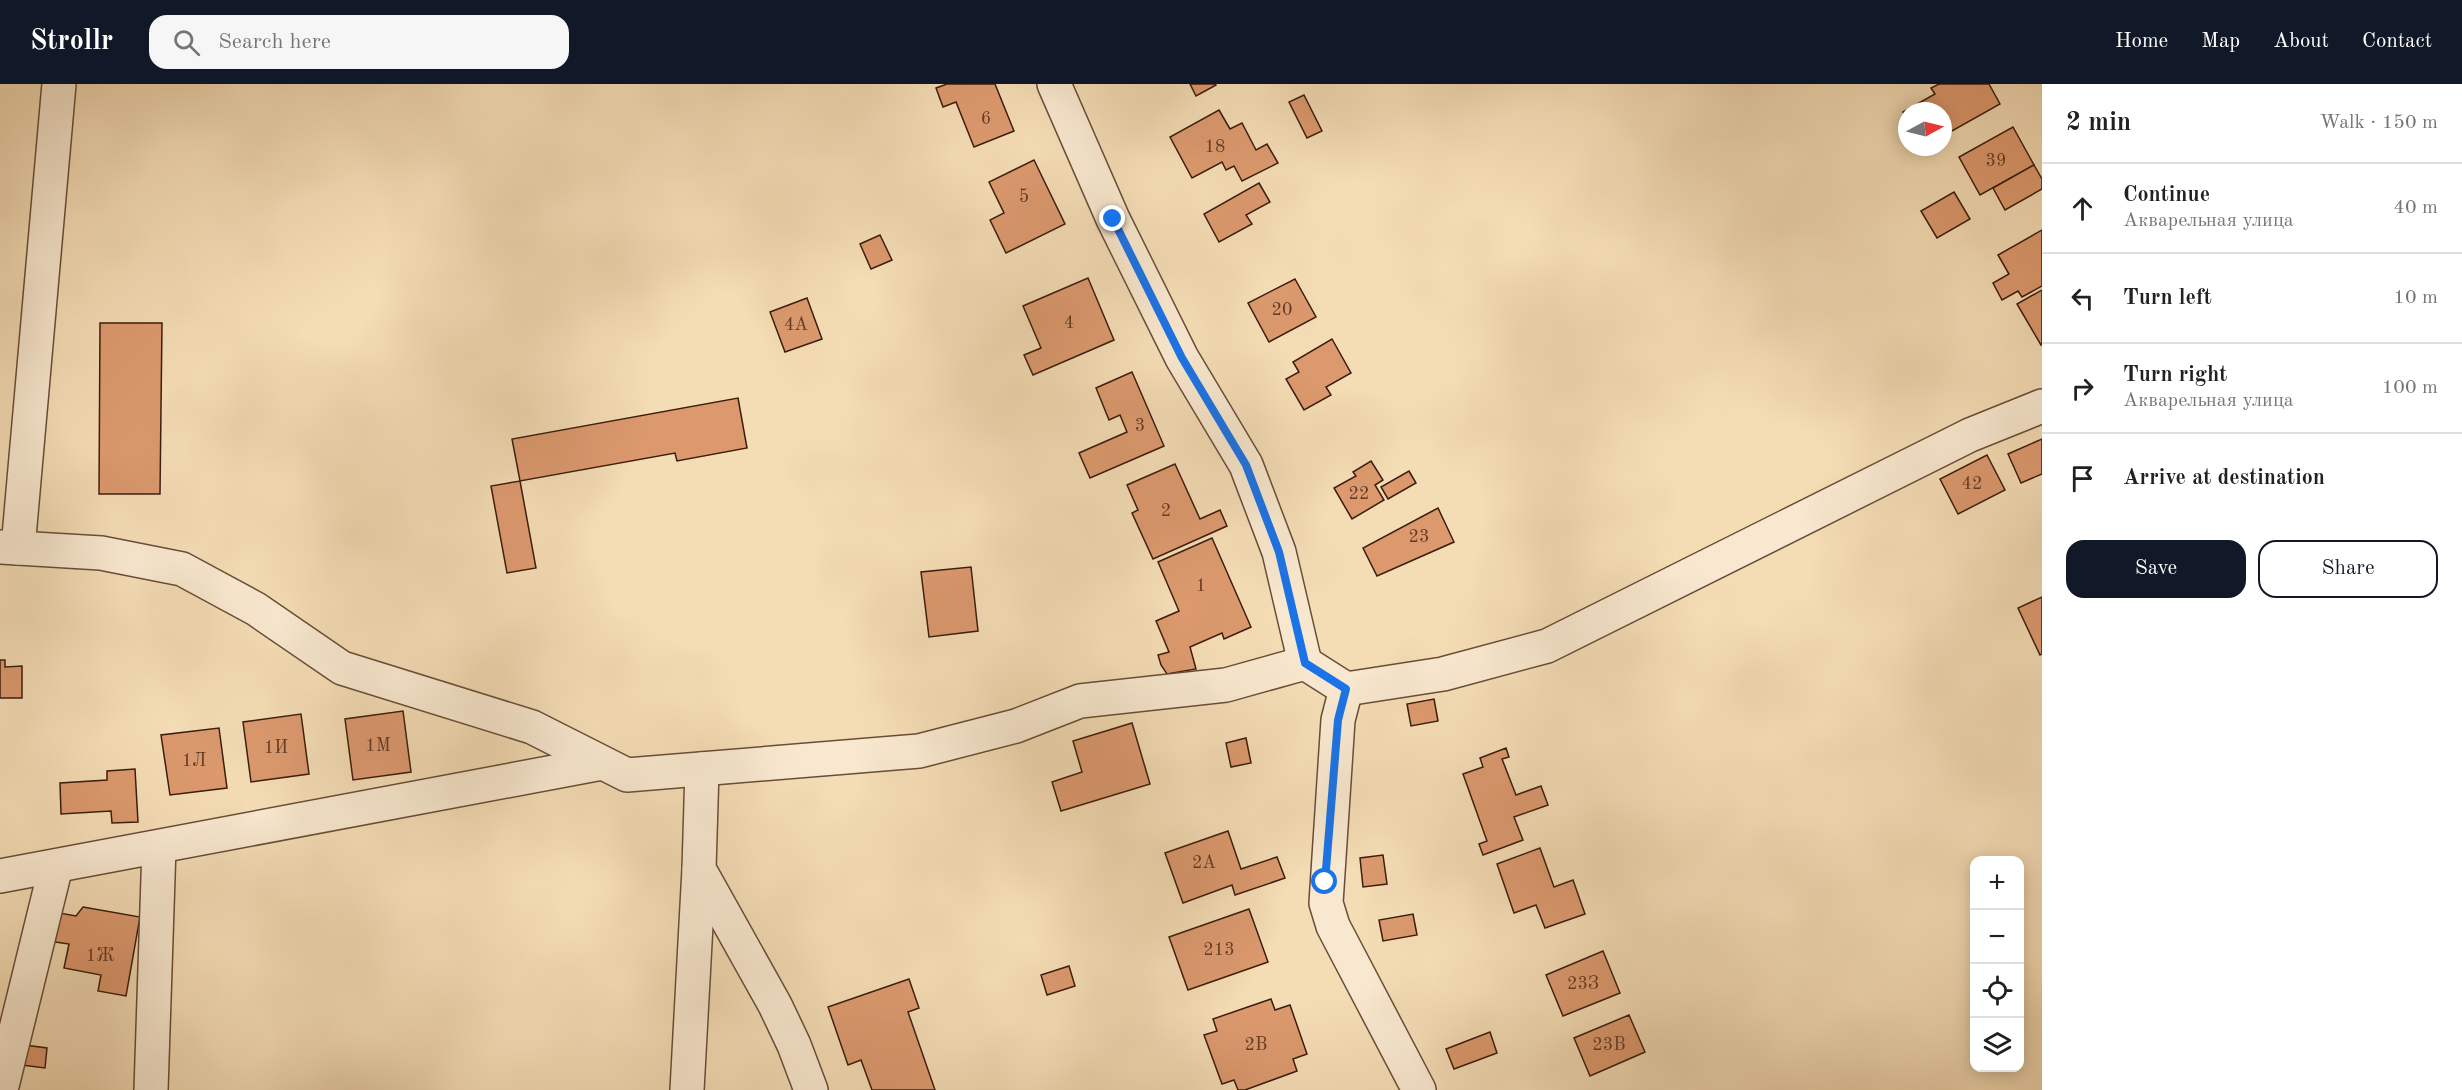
<!DOCTYPE html>
<html lang="en">
<head>
<meta charset="utf-8">
<style>
  body { margin:0; font-family:"Old Standard TT",serif; background:#f6f6f6; color:#202124 }
  .controls { position:absolute; right:18px; bottom:18px; display:grid; overflow:hidden; border-radius:12px; box-shadow:0 3px 15px #0003 }
  .controls button { width:54px; height:54px; display:grid; place-items:center; padding:0; border:0; border-bottom:2px solid #e0e0e0; background:#fff; color:#202124; font:30px sans-serif }
  .compass { position:absolute; left:1898px; top:18px; width:54px; height:54px; border-radius:50%; background:#fff; box-shadow:0 3px 15px #0003; rotate:83deg }
  .stop { position:absolute; width:18px; height:18px; margin:-14px; border:4px solid #1a73e8; border-radius:50%; background:#fff }
  .stop.end { background:#1a73e8; border-color:#fff; box-shadow:0 2px 6px #0008 }
  .list { margin:0; padding:0; list-style:none }
  h2 { display:flex; justify-content:space-between; align-items:center; height:78px; margin:0; padding:0 24px; font-size:26px }
  h2 small { font-size:20px; font-weight:400; color:#757577 }
  .list li { display:grid; grid-template-columns:39px 1fr auto; gap:18px; align-items:center; box-sizing:border-box; height:90px; padding:0 24px; border-top:2px solid #e0e0e0 }
  .list b { display:block; font-size:22px; white-space:nowrap }
  .list p { margin:0; font-size:20px; white-space:nowrap; color:#757577 }
  .list em { font-size:20px; font-style:normal; color:#757577 }
  .actions { display:flex; gap:12px; padding:18px 24px }
  .actions a { flex:1; padding:14px 0; border:2px solid #111827; border-radius:18px; text-align:center; font-size:21px; color:#111827 }
  .actions .main { background:#111827; color:#fff }
  .icon { flex:none; width:33px; height:33px; fill:none; stroke:currentColor; stroke-width:2; stroke-linecap:round; stroke-linejoin:round }
  .map { position:relative; flex:none; width:2042px; height:1006px; overflow:hidden }
  header { display:flex; align-items:center; gap:36px; box-sizing:border-box; height:84px; padding:0 30px; background:#111827; color:#fff }
  header strong { font-size:28px }
  nav { display:flex; gap:33px; margin-inline-start:auto; font-size:21px }
  .search { width:420px; height:54px; background:#f6f6f6; display:flex; align-items:center; gap:15px; box-sizing:border-box; padding:0 21px; border-radius:18px; color:#757577; font-size:22px }
  main { display:flex }
  aside { flex:1; background:#fff }
  .map>svg:first-child { display:block }
  .building { fill:#dc996e; stroke:#3b1d0d; stroke-width:1.5 }
  .lines { fill:none; stroke-linecap:round; stroke-linejoin:round }
  .minor-casing { stroke:#694d37; stroke-width:36 }
  .minor { stroke:#f8e8cf; stroke-width:33 }
  .route { stroke:#1a73e8; stroke-width:8 }
  .labels { text-anchor:middle; dominant-baseline:central; stroke-width:5; stroke-linejoin:round; paint-order:stroke }
  .number-label { font-size:18px; fill:#633c25 }
</style>
</head>
<body>
<header>
<strong>Strollr</strong>
<div class="search"><svg class="icon" aria-label="search" viewBox="0 0 24 24"><circle cx="10" cy="10" r="6"/><path d="M15 15l6 6"/></svg>Search here</div>
<nav><a>Home</a><a>Map</a><a>About</a><a>Contact</a></nav>
</header>
<main>
<div class="map">
<svg width="2042" height="1006" viewBox="0 0 2042 1006">
  <rect width="100%" height="100%" fill="#f4dcb5"/>
  <filter id="stains"><feTurbulence type="fractalNoise" baseFrequency=".00333" numOctaves="4"/><feColorMatrix values="0 0 0 0 .2 0 0 0 0 .09 0 0 0 0 .02 0 0 0 .5 -.17"/></filter>
  <radialGradient id="worn" r=".72"><stop offset=".6" stop-color="#630" stop-opacity="0"/><stop offset="1" stop-color="#630" stop-opacity=".3"/></radialGradient>
  <g class="building">
    <polygon points="947,0 995,0 1014,47 974,63 956,18 943,23 936,4"/>
    <polygon points="1190,0 1215,0 1216,1 1196,12"/>
    <polygon points="1939,0 1989,0 2000,20 1943,52 1943,27 1907,27 1907,35 1903,28 1935,10 1931,4"/>
    <polygon points="1304,11 1322,47 1307,54 1289,18"/>
    <polygon points="1219,26 1230,45 1242,39 1256,66 1267,60 1278,79 1242,97 1234,82 1226,86 1222,78 1192,94 1170,53"/>
    <polygon points="2013,43 2034,81 1980,111 1959,73"/>
    <polygon points="1034,76 1065,140 1006,169 990,136 1004,129 989,98"/>
    <polygon points="2034,81 2042,95 2042,105 2005,126 1993,104"/>
    <polygon points="1259,99 1270,118 1246,131 1252,140 1219,158 1204,130"/>
    <polygon points="1954,108 1970,135 1937,154 1921,127"/>
    <polygon points="2042,146 2042,202 2022,213 2018,207 2002,216 1993,199 2009,190 1998,171"/>
    <polygon points="880,151 892,176 871,185 860,160"/>
    <polygon points="1088,194 1114,256 1033,291 1024,271 1041,264 1023,222"/>
    <polygon points="1295,195 1316,233 1269,258 1248,219"/>
    <polygon points="2042,206 2042,260 2041,261 2017,220"/>
    <polygon points="807,214 822,255 785,268 770,228"/>
    <polygon points="100,239 162,239 160,410 99,410"/>
    <polygon points="1332,255 1351,289 1326,303 1331,311 1304,326 1286,295 1299,288 1293,278"/>
    <polygon points="1132,288 1164,362 1090,394 1079,369 1127,348 1120,331 1109,336 1096,304"/>
    <polygon points="738,314 747,364 677,377 675,369 520,397 512,355"/>
    <polygon points="2042,355 2042,390 2021,399 2008,370"/>
    <polygon points="1987,371 2005,406 1958,430 1940,395"/>
    <polygon points="1371,377 1383,396 1375,401 1384,416 1352,435 1334,404 1356,392 1353,388"/>
    <polygon points="1175,380 1200,435 1220,426 1227,442 1153,475 1132,429 1138,426 1127,401"/>
    <polygon points="1409,387 1416,399 1388,415 1381,403"/>
    <polygon points="520,397 536,484 507,489 491,402"/>
    <polygon points="1438,424 1454,458 1377,492 1363,464"/>
    <polygon points="1212,454 1251,543 1224,555 1222,549 1190,563 1196,585 1167,590 1161,581 1158,571 1169,568 1156,537 1179,527 1158,478"/>
    <polygon points="971,483 978,547 929,553 921,488"/>
    <polygon points="2042,513 2042,570 2040,571 2018,524"/>
    <polygon points="0,576 5,576 5,583 22,582 22,614 0,614"/>
    <polygon points="1434,615 1438,637 1411,642 1407,620"/>
    <polygon points="403,627 411,688 353,696 345,635"/>
    <polygon points="301,630 309,690 251,698 243,638"/>
    <polygon points="1132,639 1150,700 1061,727 1052,698 1082,688 1073,657"/>
    <polygon points="219,644 227,704 170,711 161,651"/>
    <polygon points="1246,654 1251,679 1231,683 1226,659"/>
    <polygon points="1506,664 1509,673 1502,675 1516,711 1541,702 1548,721 1514,733 1523,756 1483,771 1479,760 1487,757 1463,690 1483,683 1480,674"/>
    <polygon points="135,685 138,738 112,739 111,727 61,730 60,699 107,696 107,687"/>
    <polygon points="1228,747 1241,785 1277,773 1285,794 1235,811 1232,801 1183,819 1165,769"/>
    <polygon points="1540,764 1554,803 1573,796 1585,830 1545,844 1536,821 1514,829 1497,780"/>
    <polygon points="1383,771 1387,800 1363,803 1360,774"/>
    <polygon points="83,823 140,833 126,912 98,907 101,891 64,884 69,860 49,857 54,828 76,832"/>
    <polygon points="1249,825 1268,878 1188,906 1169,853"/>
    <polygon points="1413,830 1417,851 1383,857 1379,836"/>
    <polygon points="1603,867 1620,909 1563,932 1546,891"/>
    <polygon points="1069,882 1075,902 1047,911 1041,891"/>
    <polygon points="909,895 919,924 908,928 935,1006 872,1006 861,976 848,981 828,923"/>
    <polygon points="1271,915 1275,926 1290,921 1307,970 1293,975 1297,987 1245,1006 1238,1006 1234,996 1222,1000 1204,951 1217,947 1213,935"/>
    <polygon points="1629,931 1645,968 1590,992 1574,954"/>
    <polygon points="1490,948 1497,969 1454,985 1446,965"/>
    <polygon points="17,960 47,964 45,984 14,980"/>
  </g>
  <g class="lines">
    <defs>
      <g id="minor">
        <polyline points="1054,0 1113,135 1182,274 1246,381 1279,468 1305,579"/>
        <polyline points="0,463 101,469 182,485 256,525 342,584 532,643 627,691 919,667 1016,642 1080,617 1226,601 1305,579 1346,605 1443,590 1547,562 1970,351 2042,322"/>
        <polyline points="18,464 59,0"/>
        <polyline points="1346,605 1338,636 1326,819 1333,842 1419,1006"/>
        <polyline points="702,685 699,785 775,921 794,961 811,1006"/>
        <polyline points="0,792 602,679"/>
        <polyline points="1,1006 56,782"/>
        <polyline points="151,1006 159,763"/>
        <polyline points="687,1006 699,785"/>
      </g>
    </defs>
    <use href="#minor" class="minor-casing"/>
    <use href="#minor" class="minor"/>
  </g>
  <g class="lines">
    <polyline class="route" points="1113,135 1182,274 1246,381 1279,468 1305,579 1346,605 1338,636 1325,798"/>
  </g>
  <g class="labels">
    <g class="number-label">
      <text x="986" y="35">6</text>
      <text x="1215" y="63">18</text>
      <text x="1996" y="77">39</text>
      <text x="1024" y="113">5</text>
      <text x="1282" y="226">20</text>
      <text x="1069" y="239">4</text>
      <text x="796" y="241">4А</text>
      <text x="1140" y="342">3</text>
      <text x="1972" y="400">42</text>
      <text x="1359" y="410">22</text>
      <text x="1166" y="427">2</text>
      <text x="1419" y="453">23</text>
      <text x="1201" y="502">1</text>
      <text x="378" y="662">1М</text>
      <text x="276" y="664">1И</text>
      <text x="194" y="677">1Л</text>
      <text x="1204" y="779">2А</text>
      <text x="1219" y="866">213</text>
      <text x="100" y="872">1Ж</text>
      <text x="1583" y="900">23З</text>
      <text x="1256" y="961">2В</text>
      <text x="1609" y="961">23В</text>
    </g>
  </g>
  <rect width="100%" height="100%" filter="url(#stains)"/>
  <rect width="100%" height="100%" fill="url(#worn)"/>
</svg>
<div class="controls">
<button>+</button>
<button>−</button>
<button><svg class="icon" aria-label="locate" viewBox="0 0 24 24"><circle cx="12" cy="12" r="6"/><path d="M12 2v4M12 18v4M2 12h4M18 12h4"/></svg></button>
<button><svg class="icon" aria-label="layers" viewBox="0 0 24 24"><path d="M12 4l9 5-9 5-9-5zM3 14l9 5 9-5"/></svg></button>
</div>
<svg class="compass" viewBox="-18 -18 36 36"><path d="M0-13l5 13h-10z" fill="#e53935"/><path d="M0 13l5-13h-10z" fill="#757577"/></svg>
<div class="stop" style="left:1325px;top:798px"></div>
<div class="stop end" style="left:1113px;top:135px"></div>
</div>
<aside>
<h2>2 min<small>Walk · 150 m</small></h2>
<ul class="list">
<li><svg class="icon" aria-label="ahead" viewBox="0 0 24 24"><path d="M12 20V5M6 11l6-6 6 6"/></svg><div><b>Continue</b><p>Акварельная улица</p></div><em>40 m</em></li>
<li><svg class="icon" aria-label="left" viewBox="0 0 24 24"><path d="M17 20v-9H6M10 6l-5 5 5 5"/></svg><div><b>Turn left</b></div><em>10 m</em></li>
<li><svg class="icon" aria-label="right" viewBox="0 0 24 24"><path d="M7 20v-9h11M14 6l5 5-5 5"/></svg><div><b>Turn right</b><p>Акварельная улица</p></div><em>100 m</em></li>
<li><svg class="icon" aria-label="arrive" viewBox="0 0 24 24"><path d="M6 21V4h12l-3 4 3 4H6"/></svg><div><b>Arrive at destination</b></div></li>
</ul>
<div class="actions"><a class="main">Save</a><a>Share</a></div>
</aside>
</main>
</body>
</html>
